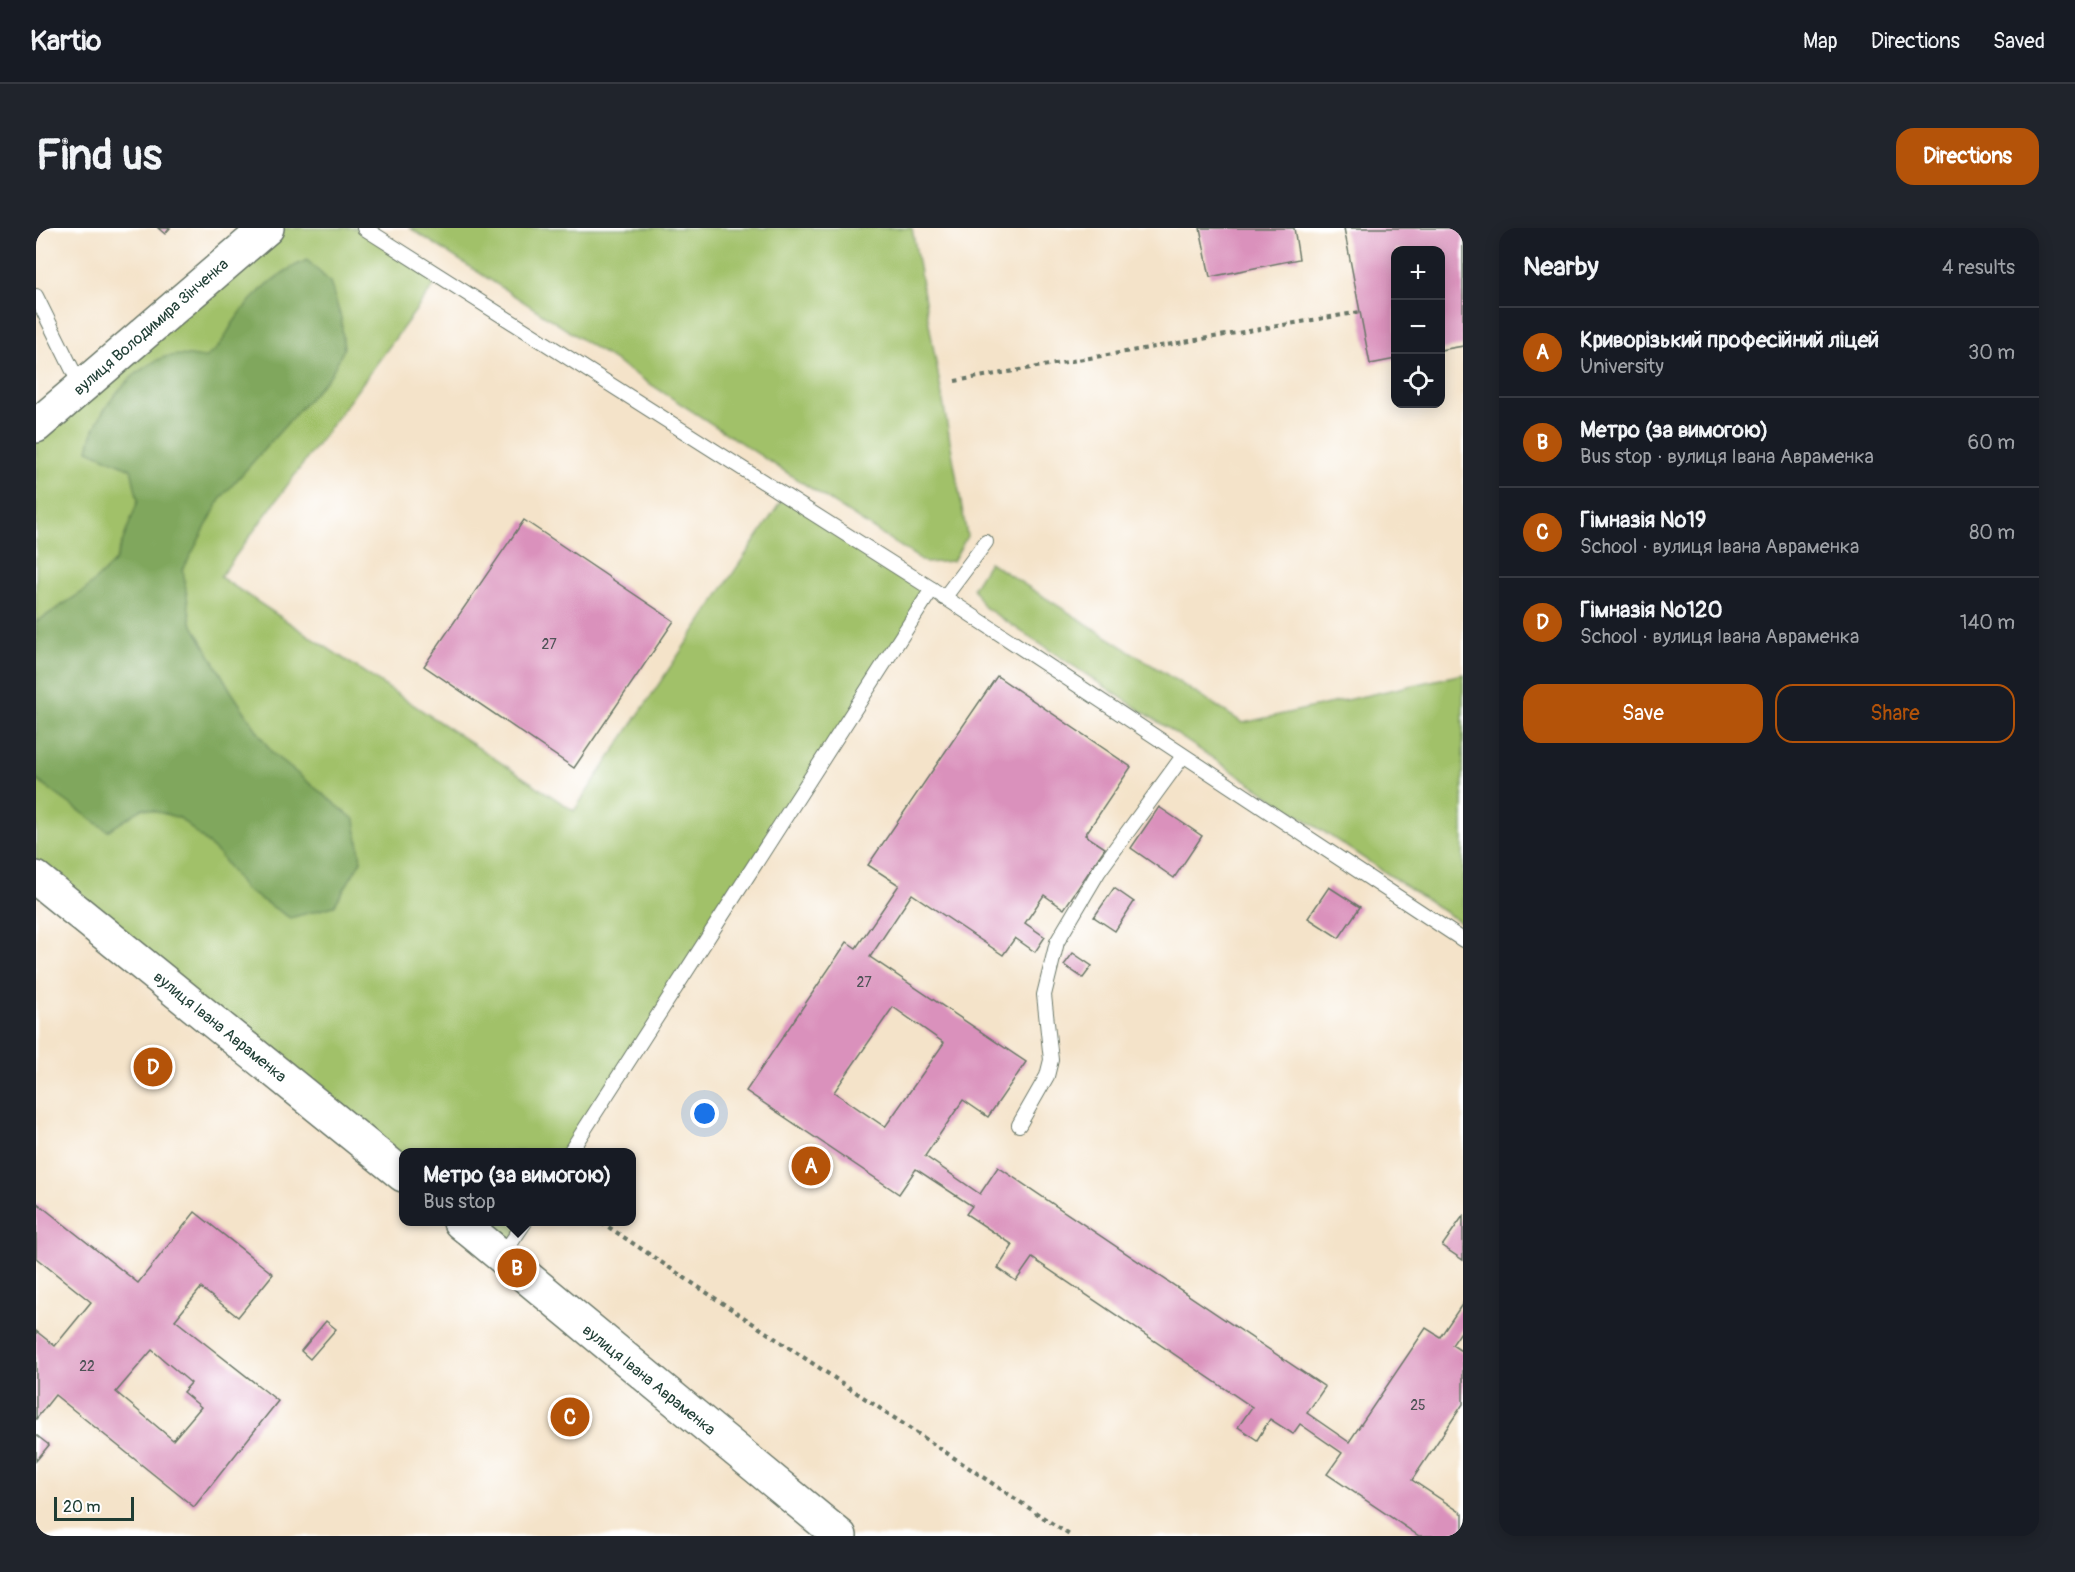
<!DOCTYPE html>
<html lang="en">
<head>
<meta charset="utf-8">
<style>
  body { margin:0; font-family:Pangolin,sans-serif; background:#20242c; color:#f1f3f6 }
  .controls { position:absolute; right:18px; top:18px; display:grid; overflow:hidden; border-radius:12px; box-shadow:0 3px 15px #0003 }
  .controls button { width:54px; height:54px; display:grid; place-items:center; padding:0; border:0; border-bottom:2px solid #363941; background:#171b24; color:#f1f3f6; font:30px sans-serif }
  .scale { position:absolute; left:18px; bottom:15px; width:80px; box-sizing:border-box; padding-left:6px; border:3px solid #1f3d34; border-top:0; font-size:16px; line-height:21px; white-space:nowrap; color:#1f3d34; -webkit-text-stroke:4px #fff; paint-order:stroke }
  .you { position:absolute; left:669px; top:886px; width:21px; height:21px; margin:-15px; border:4px solid #fff; border-radius:50%; background:#1a73e8; box-shadow:0 0 0 9px #1a73e833 }
  .badge { display:grid; place-items:center; width:39px; height:39px; border-radius:50%; background:#b45309; color:#fff; font-size:20px; font-weight:700 }
  .pin { position:absolute; translate:-50% -50%; border:3px solid #fff; box-shadow:0 2px 6px #0006 }
  .popup { position:absolute; left:363px; top:920px; width:237px; height:78px; box-sizing:border-box; display:grid; place-content:center; border-radius:12px; background:#171b24; filter:drop-shadow(0 2px 4px #0005); font-size:20px; white-space:nowrap; color:#9ea1a6 }
  .popup b { font-size:22px; color:#f1f3f6 }
  .popup::after { content:''; position:absolute; left:50%; top:100%; margin-left:-12px; border:12px solid transparent; border-top-color:#171b24 }
  .list { margin:0; padding:0; list-style:none }
  h2 { display:flex; justify-content:space-between; align-items:center; height:78px; margin:0; padding:0 24px; font-size:26px }
  h2 small { font-size:20px; font-weight:400; color:#9ea1a6 }
  .list li { display:grid; grid-template-columns:39px 1fr auto; gap:18px; align-items:center; box-sizing:border-box; height:90px; padding:0 24px; border-top:2px solid #363941 }
  .list b { display:block; font-size:22px; white-space:nowrap }
  .list p { margin:0; font-size:20px; white-space:nowrap; color:#9ea1a6 }
  .list em { font-size:20px; font-style:normal; color:#9ea1a6 }
  .actions { display:flex; gap:12px; padding:18px 24px }
  .actions a { flex:1; padding:14px 0; border:2px solid #b45309; border-radius:18px; text-align:center; font-size:21px; color:#b45309 }
  .actions .main { background:#b45309; color:#fff }
  .icon { flex:none; width:33px; height:33px; fill:none; stroke:currentColor; stroke-width:2; stroke-linecap:round; stroke-linejoin:round }
  .map { position:relative; flex:none; width:1427px; height:1308px; overflow:hidden; border-radius:18px }
  header { display:flex; align-items:center; gap:36px; box-sizing:border-box; height:84px; padding:0 30px; background:#171b24; border-bottom:2px solid #363941 }
  header strong { font-size:28px }
  nav { display:flex; gap:33px; margin-inline-start:auto; font-size:21px }
  .intro { display:flex; align-items:center; justify-content:space-between; box-sizing:border-box; height:144px; padding:0 36px }
  h1 { margin:0; font-size:42px }
  .button { padding:15px 27px; border-radius:18px; background:#b45309; color:#fff; font-size:21px; font-weight:700 }
  main { display:flex; gap:36px; padding:0 36px }
  aside { flex:1; background:#171b24; border-radius:18px; box-shadow:0 3px 15px #0003 }
  .map>svg:first-child { display:block }
  .green { fill:#a1c169; stroke:#607f4e; stroke-width:1.5 }
  .forest { fill:#80a75d; stroke:#507248; stroke-width:1.5 }
  .building { fill:#da91bc; fill-rule:evenodd }
  .lines { fill:none; stroke-linecap:round; stroke-linejoin:round }
  .service-casing { stroke:#6a7768; stroke-width:16 }
  .tertiary-casing { stroke:#6a7768; stroke-width:36 }
  .secondary-casing { stroke:#6a7768; stroke-width:36 }
  .path { stroke:#6a7768; stroke-width:4; stroke-dasharray:4.5 4.5; stroke-linecap:butt }
  .service { stroke:#fff; stroke-width:14 }
  .tertiary { stroke:#fff; stroke-width:33 }
  .secondary { stroke:#fff; stroke-width:33 }
  .labels { text-anchor:middle; dominant-baseline:central; stroke-width:5; stroke-linejoin:round; paint-order:stroke }
  .number-label { font-size:14px; fill:#4e5256 }
  .street-label { font-size:16px; fill:#1f3d34; stroke:#fff }
</style>
</head>
<body>
<header>
<strong>Kartio</strong>
<nav><a>Map</a><a>Directions</a><a>Saved</a></nav>
</header>
<div class="intro"><h1>Find us</h1><a class="button">Directions</a></div>
<main>
<div class="map">
<svg width="1427" height="1308" viewBox="0 0 1427 1308">
  <rect width="100%" height="100%" fill="#fff"/>
  <filter id="ink" filterUnits="userSpaceOnUse"><feTurbulence type="fractalNoise" baseFrequency=".0167" numOctaves="2"/><feDisplacementMap in="SourceGraphic" scale="12" xChannelSelector="R" yChannelSelector="G"/><feConvolveMatrix kernelMatrix="1 2 1 2 8 2 1 2 1" color-interpolation-filters="sRGB"/></filter>
  <filter id="wash" filterUnits="userSpaceOnUse"><feTurbulence type="fractalNoise" baseFrequency=".008" numOctaves="4" result="noise"/><feDisplacementMap in="SourceGraphic" scale="24" xChannelSelector="R" yChannelSelector="G"/><feGaussianBlur stdDeviation="1.35" result="paint"/><feColorMatrix in="noise" values="0 0 0 0 0 0 0 0 0 0 0 0 0 0 0 0 0 1.4 0 .05"/><feComposite in="paint" operator="in"/></filter>
  <g filter="url(#wash)">
    <rect width="100%" height="100%" fill="#f4e3c9"/>
    <g class="green">
      <polygon points="231,0 328,0 405,48 184,349 538,583 748,269 896,361 534,924 367,924 367,947 0,650 0,198"/>
      <polygon points="374,0 876,0 931,308 917,333 890,335"/>
      <polygon points="953,334 1207,495 1427,446 1427,696 947,378 937,360"/>
      <polygon points="424,994 489,994 466,1028"/>
    </g>
    <path class="forest" d="M271,32L294,54L305,90L308,121L295,146L185,270L147,342L155,394L195,463L236,525L319,592L325,633L298,678L254,690L208,661L183,626L144,590L107,580L72,603L2,553L0,549V394L48,363L79,333L102,273L95,241L52,222C59,185 91,145 126,130C139,125 154,128 168,130C188,117 185,114 197,95C215,68 241,45 271,32Z"/>
    <g id="blocks">
      <g class="building">
        <polygon points="122,0 134,0 129,6"/>
        <polygon points="1164,0 1258,0 1263,31 1174,49"/>
        <polygon points="1308,0 1427,0 1427,118 1404,122 1404,22 1360,22 1360,131 1334,136"/>
        <polygon points="488,292 638,393 538,540 388,438"/>
        <path d="M961,448L1095,539L1049,607L1069,620L1028,681L1008,667L989,695L1009,709L999,724L979,710L967,727L876,666L834,729L990,834L952,889L927,872L889,928L944,966L962,939L1289,1159L1271,1185L1313,1214L1390,1100L1404,1109L1427,1075V1101L1416,1117L1427,1124V1176L1376,1252L1427,1286V1308H1383L1291,1246L1306,1225L1264,1196L1257,1206L1234,1191L1221,1212L1202,1199L1216,1179L996,1030L980,1053L962,1040L977,1017L930,986L936,978L880,941L863,966L710,863L811,714L820,720L863,657L832,637ZM857,779L908,815L849,899L798,864Z"/>
        <polygon points="1123,579 1166,608 1138,650 1095,620"/>
        <polygon points="1293,659 1324,679 1303,710 1272,690"/>
        <polygon points="1078,660 1098,674 1079,703 1058,689"/>
        <polygon points="1037,725 1056,738 1047,750 1028,737"/>
        <path d="M0,974L102,1055L159,984L237,1046L202,1089L165,1060L139,1092L242,1173L158,1279L19,1167L0,1191V1103L19,1118L55,1074L0,1030ZM116,1122L155,1155L147,1164L165,1179L137,1212L80,1164Z"/>
        <polygon points="1427,988 1427,1032 1406,1018"/>
        <polygon points="290,1093 300,1101 274,1131 265,1123"/>
        <polygon points="0,1207 13,1217 0,1233"/>
      </g>
    </g>
  </g>
  <g filter="url(#ink)">
    <use href="#blocks" fill-opacity="0" stroke="#6a7768" stroke-width="1.5"/>
    <g class="lines">
      <defs>
        <g id="service">
          <polyline points="328,0 896,361 1427,712"/>
          <polyline points="0,68 45,159"/>
          <polyline points="908,370 950,314"/>
          <polyline points="983,897 1011,848 1015,832 1008,767 1021,714 1063,643 1147,528"/>
          <polyline points="534,924 896,361"/>
          <polyline points="466,1028 489,994"/>
        </g>
        <g id="tertiary">
          <polyline points="0,650 367,947"/>
          <polyline points="424,994 804,1308"/>
        </g>
        <polyline id="secondary" points="0,198 231,0"/>
      </defs>
      <use href="#service" class="service-casing"/>
      <use href="#tertiary" class="tertiary-casing"/>
      <use href="#secondary" class="secondary-casing"/>
      <g class="path">
        <polyline points="919,153 1324,84"/>
        <polyline points="565,994 1035,1308"/>
      </g>
      <use href="#service" class="service"/>
      <use href="#tertiary" class="tertiary"/>
      <use href="#secondary" class="secondary"/>
    </g>
  </g>
  <g class="labels">
    <g class="number-label">
      <text x="513" y="416">27</text>
      <text x="828" y="754">27</text>
      <text x="51" y="1138">22</text>
      <text x="1382" y="1177">25</text>
    </g>
    <g class="street-label">
      <text transform="translate(115 99) rotate(-41)">вулиця Володимира Зінченка</text>
      <text transform="translate(184 799) rotate(39)">вулиця Івана Авраменка</text>
      <text transform="translate(613 1152) rotate(39)">вулиця Івана Авраменка</text>
    </g>
  </g>
</svg>
<div class="controls">
<button>+</button>
<button>−</button>
<button><svg class="icon" aria-label="locate" viewBox="0 0 24 24"><circle cx="12" cy="12" r="6"/><path d="M12 2v4M12 18v4M2 12h4M18 12h4"/></svg></button>
</div>
<div class="scale">20 m</div>
<div class="you"></div>
<div class="pin badge" style="left:775px;top:938px">A</div>
<div class="pin badge" style="left:481px;top:1040px">B</div>
<div class="popup"><b>Метро (за вимогою)</b>Bus stop</div>
<div class="pin badge" style="left:534px;top:1189px">C</div>
<div class="pin badge" style="left:117px;top:839px">D</div>
</div>
<aside>
<h2>Nearby<small>4 results</small></h2>
<ul class="list">
<li><span class="badge">A</span><div><b>Криворізький професійний ліцей</b><p>University</p></div><em>30 m</em></li>
<li><span class="badge">B</span><div><b>Метро (за вимогою)</b><p>Bus stop · вулиця Івана Авраменка</p></div><em>60 m</em></li>
<li><span class="badge">C</span><div><b>Гімназія №19</b><p>School · вулиця Івана Авраменка</p></div><em>80 m</em></li>
<li><span class="badge">D</span><div><b>Гімназія №120</b><p>School · вулиця Івана Авраменка</p></div><em>140 m</em></li>
</ul>
<div class="actions"><a class="main">Save</a><a>Share</a></div>
</aside>
</main>
</body>
</html>
